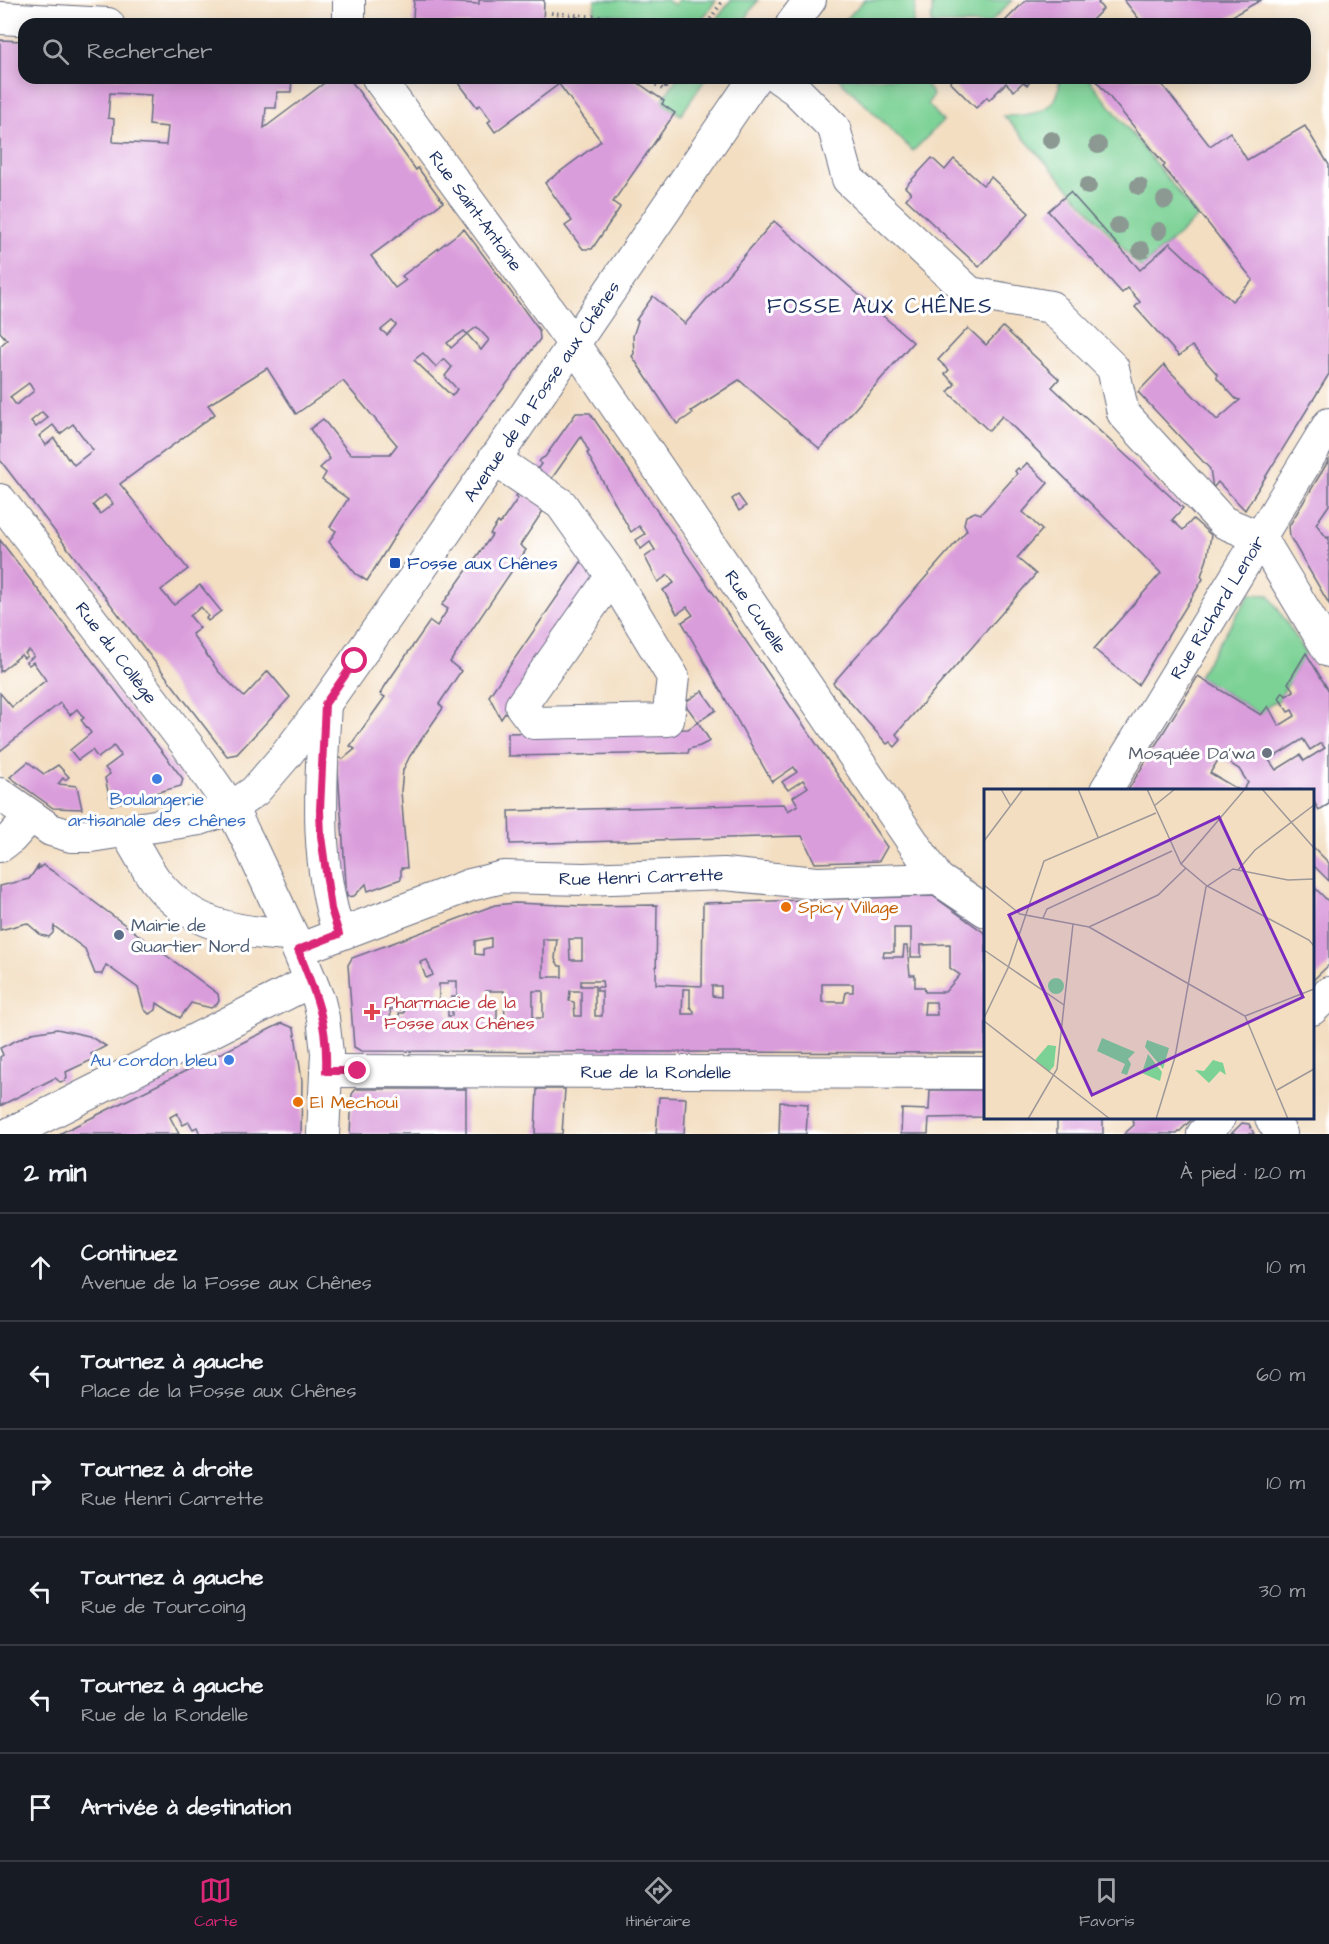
<!DOCTYPE html>
<html lang="fr">
<head>
<meta charset="utf-8">
<style>
  body { margin:0; font-family:"Architects Daughter",sans-serif; background:#20242c; color:#f1f3f6 }
  .stop { position:absolute; width:18px; height:18px; margin:-14px; border:4px solid #db2777; border-radius:50%; background:#fff }
  .stop.end { background:#db2777; border-color:#fff; box-shadow:0 2px 6px #0008 }
  .list { margin:0; padding:0; list-style:none }
  h2 { display:flex; justify-content:space-between; align-items:center; height:78px; margin:0; padding:0 24px; font-size:26px }
  h2 small { font-size:20px; font-weight:400; color:#9ea1a6 }
  .list li { display:grid; grid-template-columns:39px 1fr auto; gap:18px; align-items:center; box-sizing:border-box; height:108px; padding:0 24px; border-top:2px solid #363941 }
  .list b { display:block; font-size:22px; white-space:nowrap }
  .list p { margin:0; font-size:20px; white-space:nowrap; color:#9ea1a6 }
  .list em { font-size:20px; font-style:normal; color:#9ea1a6 }
  .icon { flex:none; width:33px; height:33px; fill:none; stroke:currentColor; stroke-width:2; stroke-linecap:round; stroke-linejoin:round }
  .map { position:relative; flex:none; width:1329px; height:1134px; overflow:hidden }
  .search { position:absolute; background:#171b24; box-shadow:0 3px 15px #0003; left:18px; right:18px; top:18px; height:66px; display:flex; align-items:center; gap:15px; box-sizing:border-box; padding:0 21px; border-radius:18px; color:#9ea1a6; font-size:22px }
  .sheet { height:726px; background:#171b24 }
  nav { display:flex; justify-content:space-around; align-items:center; box-sizing:border-box; height:84px; border-top:2px solid #363941; background:#171b24; font-size:16px; color:#9ea1a6 }
  nav a { display:grid; justify-items:center; gap:3px }
  nav .on { color:#db2777 }
  .map>svg:first-child { display:block }
  .green { fill:#7cd195; stroke:#4c807a; stroke-width:1.5 }
  .building { fill:#da9ddb; fill-rule:evenodd }
  .lines { fill:none; stroke-linecap:round; stroke-linejoin:round }
  .minor-casing { stroke:#676c81; stroke-width:34 }
  .path { stroke:#676c81; stroke-width:4; stroke-dasharray:1.5 4.5; stroke-linecap:butt }
  .minor { stroke:#fff; stroke-width:32 }
  .tree { fill:#8c9993 }
  .route { stroke:#db2777; stroke-width:8 }
  .transit-dot { fill:#1a4fb4; stroke:#fff; stroke-width:2 }
  .worship-dot { fill:#6b7280; stroke:#fff; stroke-width:2 }
  .shop-dot { fill:#3f7fe0; stroke:#fff; stroke-width:2 }
  .food-dot { fill:#e8710a; stroke:#fff; stroke-width:2 }
  .service-dot { fill:#5c6f8a; stroke:#fff; stroke-width:2 }
  .health-dot { fill:#e0444e; stroke:#fff; stroke-width:2 }
  .labels { text-anchor:middle; dominant-baseline:central; stroke-width:6; stroke-linejoin:round; paint-order:stroke }
  .street-label { font-size:18px; fill:#1b2f5e; stroke:#fff }
  .transit-label { font-size:18px; fill:#164399; stroke:#fff; text-anchor:start }
  .worship-label { font-size:18px; fill:#5b616d; stroke:#fff; text-anchor:end }
  .shop-label { font-size:18px; fill:#366cbe; stroke:#fff }
  .food-label { font-size:18px; fill:#c56008; stroke:#fff; text-anchor:start }
  .service-label { font-size:18px; fill:#4e5e75; stroke:#fff; text-anchor:start }
  .health-label { font-size:18px; fill:#be3a42; stroke:#fff; text-anchor:start }
  .quarter-label { font-size:21px; letter-spacing:1.5px; fill:#1b2f5e; stroke:#fff }
  .inset-road { fill:none; stroke:#9d9899; stroke-width:1.5 }
  .view { fill:#7b2cbf; fill-opacity:0.15; stroke:#7b2cbf; stroke-width:3 }
  .inset-edge { fill:none; stroke:#1b2f5e; stroke-width:3 }
</style>
</head>
<body>
<div class="map">
<svg width="1329" height="1134" viewBox="0 0 1329 1134">
  <rect width="100%" height="100%" fill="#fff"/>
  <filter id="ink" filterUnits="userSpaceOnUse"><feTurbulence type="fractalNoise" baseFrequency=".0167" numOctaves="2"/><feDisplacementMap in="SourceGraphic" scale="12" xChannelSelector="R" yChannelSelector="G"/><feConvolveMatrix kernelMatrix="1 2 1 2 8 2 1 2 1" color-interpolation-filters="sRGB"/></filter>
  <filter id="wash" filterUnits="userSpaceOnUse"><feTurbulence type="fractalNoise" baseFrequency=".008" numOctaves="4" result="noise"/><feDisplacementMap in="SourceGraphic" scale="24" xChannelSelector="R" yChannelSelector="G"/><feGaussianBlur stdDeviation="1.35" result="paint"/><feColorMatrix in="noise" values="0 0 0 0 0 0 0 0 0 0 0 0 0 0 0 0 0 1.4 0 .05"/><feComposite in="paint" operator="in"/></filter>
  <g filter="url(#wash)">
    <rect width="100%" height="100%" fill="#f3dec1"/>
    <g class="green">
      <polygon points="595,0 667,0 674,5 678,0 716,0 701,21 594,13"/>
      <polygon points="731,0 758,0 742,24 715,22"/>
      <polygon points="864,0 916,0 913,24 842,24"/>
      <polygon points="933,0 1012,0 989,24 931,24"/>
      <polygon points="677,78 706,78 681,115 664,104 666,101 663,99"/>
      <polygon points="838,78 922,78 933,95 928,104 943,121 913,151"/>
      <path d="M1059,78H1088L1198,217L1141,268L1004,116C1030,116 1062,113 1059,78Z"/>
      <polygon points="1250,594 1269,595 1306,653 1278,701 1268,706 1261,715 1198,676"/>
    </g>
    <g id="blocks">
      <g class="building">
        <polygon points="414,0 443,0 443,2 479,4 479,0 544,0 543,24 414,24 411,19 413,19"/>
        <polygon points="1026,0 1101,0 1098,3 1103,9 1088,24 1002,24"/>
        <polygon points="1124,0 1261,0 1218,24 1143,24"/>
        <path d="M0,40L24,41V78H292L291,92H277L276,108H266L264,128L331,78H349L416,170L418,168L443,202L371,256L395,288L406,280L402,276L464,229L539,330L540,339L401,526L367,581L356,574L329,542L336,531L330,527L348,499L322,480L326,473L320,468L330,459L310,429L323,419L350,454H390L397,445L343,381L296,414L267,368L208,405L215,414L120,484L188,569L161,590L174,605L200,585L221,611L208,621L206,618L208,616L201,607L190,616L200,628L192,634L218,671L244,697L268,671L290,697L237,754L227,756L0,460V346L7,340L0,332ZM110,93L151,95L149,125L168,127L166,145L113,142L114,119L108,118ZM392,321L396,325L387,335L381,330ZM477,327L489,340L481,350L467,334L451,348L447,343L464,331L467,334ZM423,353L436,367L444,359L452,367L445,376L457,389L452,396L414,360ZM29,383L34,391L16,405L10,397ZM42,412L48,418L36,427L31,421ZM73,424L93,450L74,465L69,458L68,459L54,438L46,445L39,436L53,425L60,434ZM105,495L113,504L100,514L93,505Z"/>
        <polygon points="455,78 631,78 664,101 662,104 675,113 613,202 620,207 619,209 592,249 583,249 565,226 572,221 545,183 601,141 559,84 495,132 488,122 491,120 480,105 477,107"/>
        <polygon points="954,78 1034,78 1027,85 1023,82 1014,91 1006,83 989,100 987,97 976,108 950,82"/>
        <polygon points="1094,78 1157,78 1210,146 1230,132 1247,160 1305,126 1329,165 1329,374 1245,510 1218,482 1213,488 1210,469 1138,392 1164,365 1217,420 1240,400 1236,399 1217,378 1217,374 1192,346 1179,356 1135,307 1140,302 1128,288 1122,293 1048,211 1070,192 1140,270 1170,243 1232,301 1253,280 1169,174 1163,167 1165,165"/>
        <polygon points="932,158 945,170 954,159 983,185 991,177 1029,213 979,267 906,199 911,193 905,187"/>
        <polygon points="774,221 913,342 820,449 739,380 691,411 693,413 677,424 632,356 634,354 633,336 638,321 636,320 653,296 685,324"/>
        <polygon points="1003,327 1059,379 1052,387 1183,508 1172,520 1183,530 1193,519 1211,535 1207,559 1201,576 1203,579 1138,685 1094,649 1161,573 1002,416 989,431 948,392 955,384 945,374 949,370 938,360 968,328 986,345"/>
        <polygon points="576,413 590,413 887,847 879,861 815,863 802,836 510,844 509,811 784,804 788,811 798,805 793,797 808,787 803,780 788,790 782,782 797,772 794,767 772,782 682,622 693,615 687,607 677,614 663,590 674,583 668,575 658,582 645,557 655,550 650,542 641,549 636,540 645,534 639,526 631,532 587,453 589,452 581,437 550,481 535,472 541,464 539,462 541,459 545,457"/>
        <polygon points="1329,460 1329,505 1316,524 1327,538 1329,537 1329,604 1290,537 1289,526"/>
        <polygon points="1027,463 1048,483 1023,512 1042,530 1017,558 1036,574 896,734 901,740 895,747 890,742 887,744 833,683 967,530 964,524 966,516 975,512 981,514 1017,474 1015,471 1018,468 1020,470"/>
        <polygon points="520,491 545,508 520,545 526,550 450,662 461,671 439,704 443,708 410,756 403,770 401,791 407,868 401,868 401,879 368,891 366,884 354,896 347,897 337,757 343,759 355,749 350,746 385,697 380,694 387,683 430,621 437,626 448,609 442,605 492,535 490,534 498,522 500,524 518,498 516,496"/>
        <polygon points="738,495 746,506 739,511 732,499"/>
        <polygon points="0,540 183,779 181,786 111,805 105,778 110,774 105,768 121,756 114,746 98,758 92,750 78,760 70,750 91,733 81,720 84,718 77,709 70,715 60,703 0,751 0,693 12,707 46,680 33,662 29,665 26,662 34,656 29,650 25,653 27,656 24,658 21,655 0,672"/>
        <polygon points="581,562 599,575 501,719 489,696"/>
        <path d="M1306,653L1329,691V804L1319,810L1312,799V790H1243L1248,783L1239,769L1220,757L1210,773L1239,790H1128L1198,676L1261,715L1268,706L1279,726L1295,716L1292,710L1288,712L1279,698L1283,692L1286,696L1294,691L1288,683ZM1303,739L1310,750L1321,743L1325,748L1304,761L1300,755L1276,770L1269,760Z"/>
        <polygon points="702,691 716,710 698,722 684,703"/>
        <polygon points="698,722 710,741 700,746 689,749 688,753 508,756 508,733 688,729"/>
        <polygon points="28,762 44,774 58,765 69,777 65,780 63,778 58,784 77,786 82,809 53,808 10,777"/>
        <polygon points="1312,846 1329,863 1329,881 1312,864"/>
        <polygon points="39,865 38,869 43,865 54,872 218,994 219,1001 217,1004 211,1008 191,1003 180,1018 157,1003 156,1010 149,1014 144,1009 138,988 106,965 102,974 95,974 85,949 54,926 53,933 49,937 41,935 27,923 0,930 0,886 29,879"/>
        <polygon points="1312,885 1329,902 1329,965 1312,981"/>
        <path d="M933,896L986,934V1053L361,1051L354,1047L348,965L352,958L495,905L515,903L583,906L657,905L656,984L702,986L703,903ZM894,928H911V957H921V945L950,944V968L960,975L945,992H925L924,987H915V975H910L907,946H904L903,957H883L884,952H894ZM491,938V947L483,949V955L475,954V941ZM543,939H557L555,959L559,966H562V977H543ZM569,939H582V960H570ZM427,960L433,975L426,978L420,962ZM448,981H457V997H452V1016H448V1004H439V984H448ZM581,981H602L603,987H597V991H602V1016H595V986H581ZM822,984H853V992H846L844,1002H822ZM712,986H721V997L712,996ZM683,989H690V1007L694,1011V1014H682ZM486,991H504L505,1024H493V1020H497V1004H491V1000H486ZM533,991H543V1018H533ZM570,991H581V1016H575L574,1002L569,1001ZM925,1002H936L937,1015H924ZM390,1009H404V1013H399V1021H391Z"/>
        <polygon points="282,1023 294,1028 302,1081 301,1134 200,1134 197,1127 193,1129 189,1122 183,1125 177,1113 170,1117 179,1134 59,1134"/>
        <polygon points="57,1029 89,1036 106,1046 91,1054 94,1059 66,1072 67,1077 64,1081 60,1082 55,1078 0,1106 0,1057 3,1055 0,1048 32,1033"/>
        <polygon points="356,1089 466,1089 466,1134 350,1134 352,1094"/>
        <polygon points="537,1089 565,1089 562,1134 535,1134"/>
        <polygon points="930,1090 986,1090 986,1117 929,1118 928,1134 901,1134 902,1109 929,1110"/>
        <polygon points="659,1097 686,1098 684,1134 656,1134"/>
        <polygon points="780,1102 808,1104 806,1134 779,1134"/>
        <rect x="1057" y="1118" width="46" height="16"/>
        <polygon points="1132,1118 1193,1118 1177,1134 1124,1134 1134,1125"/>
        <polygon points="1242,1123 1249,1124 1254,1134 1231,1134"/>
      </g>
    </g>
  </g>
  <g filter="url(#ink)">
    <use href="#blocks" fill-opacity="0" stroke="#676c81" stroke-width="1.5"/>
    <g class="lines">
      <defs>
        <g id="minor">
          <polyline points="0,18 108,24"/>
          <polyline points="349,24 349,0"/>
          <polyline points="792,24 810,0"/>
          <path id="s1" d="M378,78L573,343L938,879"/>
          <polyline points="779,78 795,89 834,128 848,179 970,293 1051,307 1113,368 1123,413 1223,522 1261,538 1329,651"/>
          <polyline points="494,459 561,504 612,576 673,677 668,720 534,723 521,706 612,576"/>
          <path id="s2" d="M0,500L187,745L231,808L248,841L292,935L319,1001L323,1018L327,1053L323,1134"/>
          <path d="M325,704C321,781 314,859 339,934"/>
          <path id="s3" d="M1106,790L1329,424"/>
          <path id="s4" d="M0,794L51,830L71,836H91L200,819L231,808L255,791L286,755L325,704L419,571L755,78"/>
          <path d="M126,832C136,847 144,865 155,880C190,926 237,933 292,935"/>
          <polyline points="0,846 11,838 30,817"/>
          <path id="s5" d="M298,950L470,885L503,877L584,879L724,874L817,883L938,879L986,911"/>
          <polyline points="1312,1009 1329,993"/>
          <path id="s6" d="M326,1071L986,1073"/>
          <polyline points="1271,1118 1281,1134"/>
          <polyline points="9,1134 311,981"/>
          <polyline points="1203,1134 1219,1118"/>
        </g>
      </defs>
      <use href="#minor" class="minor-casing"/>
      <g class="path">
        <polyline points="551,13 681,24"/>
        <polyline points="577,24 577,15"/>
        <polyline points="707,24 723,0"/>
        <polyline points="646,78 664,90 671,78"/>
      </g>
      <use href="#minor" class="minor"/>
    </g>
    <g class="tree">
      <circle cx="1051" cy="140" r="9"/>
      <circle cx="1098" cy="145" r="9"/>
      <circle cx="1088" cy="186" r="9"/>
      <circle cx="1139" cy="186" r="9"/>
      <circle cx="1165" cy="200" r="9"/>
      <circle cx="1118" cy="226" r="9"/>
      <circle cx="1159" cy="231" r="9"/>
      <circle cx="1141" cy="250" r="9"/>
    </g>
  </g>
  <g class="lines" filter="url(#ink)">
    <path class="route" d="M355,661L325,704L320,810L321,836L331,909L339,934L298,950C316,994 328,1023 326,1071H358"/>
  </g>
  <rect class="transit-dot" x="389" y="557" width="12" height="12" rx="3"/>
  <circle class="worship-dot" cx="1267" cy="753" r="6"/>
  <g class="shop-dot">
    <circle cx="157" cy="779" r="6"/>
    <circle cx="229" cy="1060" r="6"/>
  </g>
  <g class="food-dot">
    <circle cx="786" cy="907" r="6"/>
    <circle cx="298" cy="1102" r="6"/>
  </g>
  <circle class="service-dot" cx="119" cy="935" r="6"/>
  <path class="health-dot" d="M369 1003h6v6h6v6h-6v6h-6v-6h-6v-6h6z"/>
  <g class="labels">
    <g class="street-label">
      <text stroke="none"><textPath href="#s1" startOffset="165">Rue Saint-Antoine</textPath></text>
      <text stroke="none"><textPath href="#s4" startOffset="768">Avenue de la Fosse aux Chênes</textPath></text>
      <text stroke="none"><textPath href="#s3" startOffset="214">Rue Richard Lenoir</textPath></text>
      <text stroke="none"><textPath href="#s1" startOffset="654">Rue Cuvelle</textPath></text>
      <text stroke="none"><textPath href="#s2" startOffset="192">Rue du Collège</textPath></text>
      <text stroke="none"><textPath href="#s5" startOffset="356">Rue Henri Carrette</textPath></text>
      <text stroke="none"><textPath href="#s6" startOffset="330">Rue de la Rondelle</textPath></text>
    </g>
    <g class="transit-label">
      <text x="407" y="563">Fosse aux Chênes</text>
    </g>
    <g class="worship-label">
      <text x="1255" y="753">Mosquée Da'wa</text>
    </g>
    <g class="shop-label">
      <text x="157" y="799">Boulangerie<tspan x="157" dy="21">artisanale des chênes</tspan></text>
      <text x="217" y="1060" text-anchor="end">Au cordon bleu</text>
    </g>
    <g class="food-label">
      <text x="798" y="907">Spicy Village</text>
      <text x="310" y="1102">El Mechoui</text>
    </g>
    <g class="service-label">
      <text x="131" y="925">Mairie de<tspan x="131" dy="21">Quartier Nord</tspan></text>
    </g>
    <g class="health-label">
      <text x="384" y="1002">Pharmacie de la<tspan x="384" dy="21">Fosse aux Chênes</tspan></text>
    </g>
    <g class="quarter-label">
      <text x="880" y="306">FOSSE AUX CHÊNES</text>
    </g>
  </g>
  <g transform="translate(984 789)">
    <rect width="330" height="330" fill="#f3dec1"/>
    <path d="M64 197a8 8 0 1 1 16 0a8 8 0 1 1-16 0ZM118,249L151,263L144,270L147,275L143,286L137,284L141,275L113,262ZM163,251L185,259L179,280L161,258ZM64,256L72,257L70,277L65,283L51,271ZM164,265L178,283L176,292L158,284ZM229,271L239,274L242,286L236,282L225,294L211,281L220,282Z" fill="#7cd195"/>
    <path class="inset-road" d="M17,0L26,16M94,0L114,48M163,0L197,75L223,97L325,151L330,157M278,0L330,59M170,17L191,0M0,52L39,0M197,75L261,0M254,81L271,61L330,16M0,96L36,125L105,138L174,106L202,79M59,129L63,120L188,62M105,138L261,227L304,330M0,161L80,216M261,227L330,200M0,229L24,179L60,72L172,24M0,232L126,330M293,301L330,280M44,330L73,280L89,135M172,330L191,268L222,98L249,80L304,91L330,90"/>
    <path class="view" d="M235,28L319,208L108,306L25,126Z"/>
    <rect width="330" height="330" class="inset-edge"/>
  </g>
</svg>
<div class="stop" style="left:355px;top:661px"></div>
<div class="stop end" style="left:358px;top:1071px"></div>
<div class="search"><svg class="icon" aria-label="search" viewBox="0 0 24 24"><circle cx="10" cy="10" r="6"/><path d="M15 15l6 6"/></svg>Rechercher</div>
</div>
<section class="sheet">
<h2>2 min<small>À pied · 120 m</small></h2>
<ul class="list">
<li><svg class="icon" aria-label="ahead" viewBox="0 0 24 24"><path d="M12 20V5M6 11l6-6 6 6"/></svg><div><b>Continuez</b><p>Avenue de la Fosse aux Chênes</p></div><em>10 m</em></li>
<li><svg class="icon" aria-label="left" viewBox="0 0 24 24"><path d="M17 20v-9H6M10 6l-5 5 5 5"/></svg><div><b>Tournez à gauche</b><p>Place de la Fosse aux Chênes</p></div><em>60 m</em></li>
<li><svg class="icon" aria-label="right" viewBox="0 0 24 24"><path d="M7 20v-9h11M14 6l5 5-5 5"/></svg><div><b>Tournez à droite</b><p>Rue Henri Carrette</p></div><em>10 m</em></li>
<li><svg class="icon" aria-label="left" viewBox="0 0 24 24"><path d="M17 20v-9H6M10 6l-5 5 5 5"/></svg><div><b>Tournez à gauche</b><p>Rue de Tourcoing</p></div><em>30 m</em></li>
<li><svg class="icon" aria-label="left" viewBox="0 0 24 24"><path d="M17 20v-9H6M10 6l-5 5 5 5"/></svg><div><b>Tournez à gauche</b><p>Rue de la Rondelle</p></div><em>10 m</em></li>
<li><svg class="icon" aria-label="arrive" viewBox="0 0 24 24"><path d="M6 21V4h12l-3 4 3 4H6"/></svg><div><b>Arrivée à destination</b></div></li>
</ul>
</section>
<nav>
<a class="on"><svg class="icon" aria-label="map" viewBox="0 0 24 24"><path d="M3 6l6-2 6 2 6-2v14l-6 2-6-2-6 2zM9 4v14M15 6v14"/></svg>Carte</a>
<a><svg class="icon" aria-label="directions" viewBox="0 0 24 24"><path d="M12 3l9 9-9 9-9-9zM9 14v-3h6M13 9l2 2-2 2"/></svg>Itinéraire</a>
<a><svg class="icon" aria-label="saved" viewBox="0 0 24 24"><path d="M7 4h10v16l-5-4-5 4z"/></svg>Favoris</a>
</nav>
</body>
</html>
